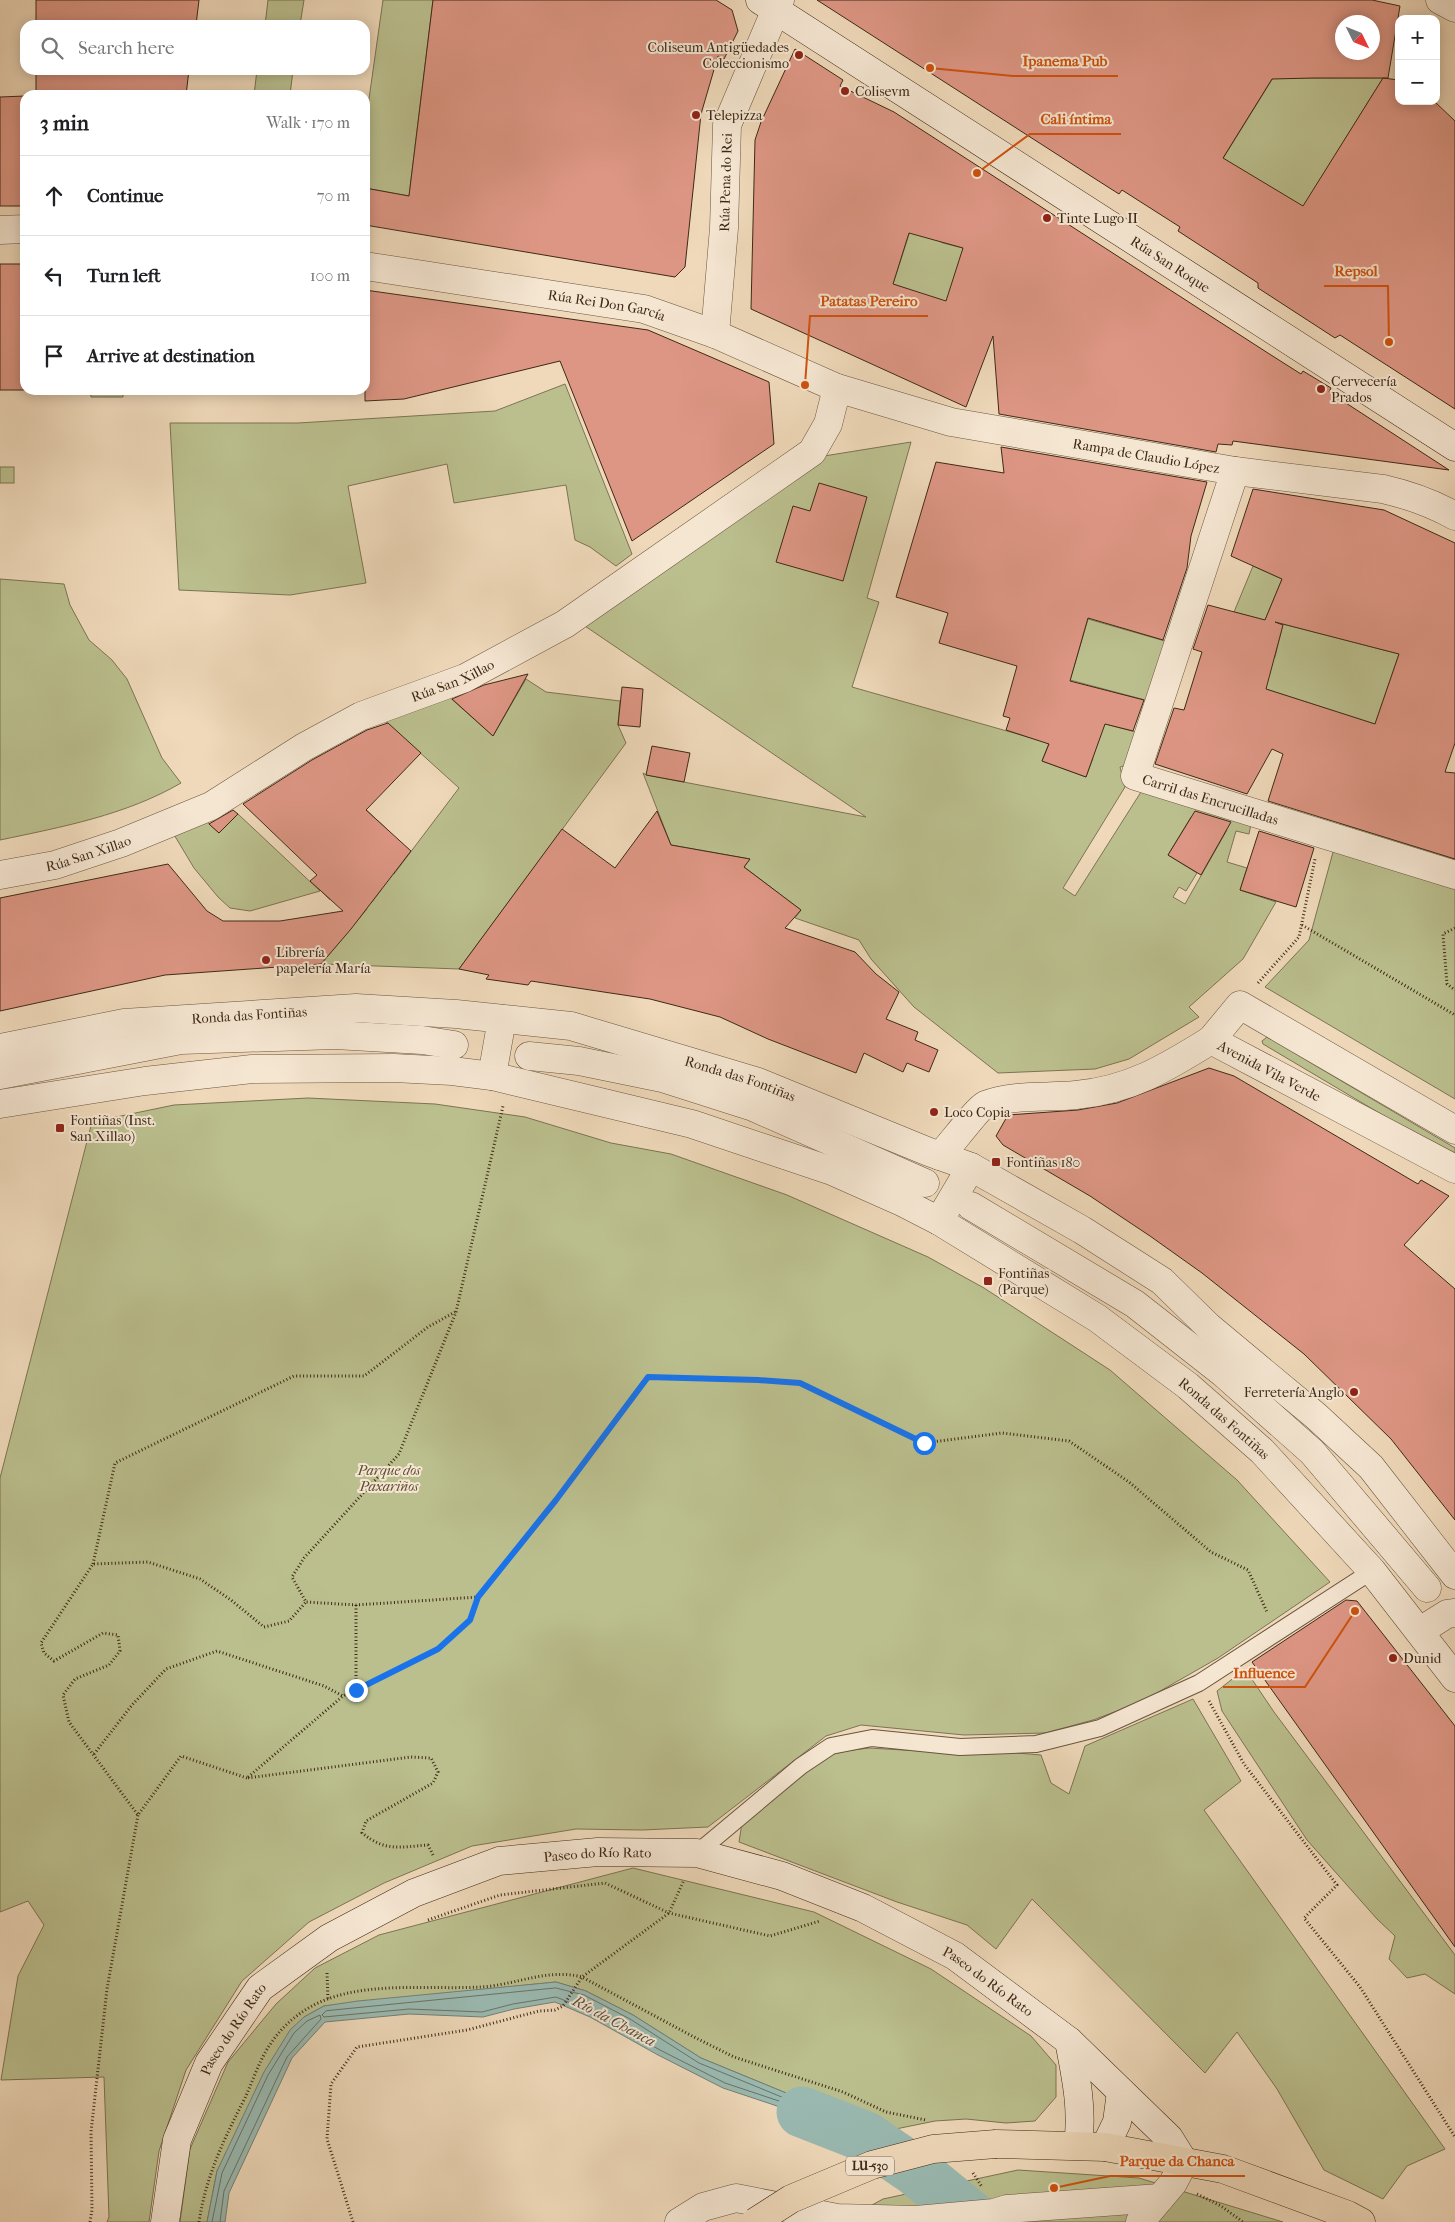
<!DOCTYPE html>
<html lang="en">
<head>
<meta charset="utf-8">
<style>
  body { margin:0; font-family:"IM FELL French Canon",serif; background:#f6f6f6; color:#202124 }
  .controls { position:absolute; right:15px; top:15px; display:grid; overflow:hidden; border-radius:10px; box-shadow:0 2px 12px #0003 }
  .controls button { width:45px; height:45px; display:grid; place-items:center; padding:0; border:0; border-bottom:1px solid #e0e0e0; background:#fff; color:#202124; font:25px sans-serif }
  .compass { position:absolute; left:1335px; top:15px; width:45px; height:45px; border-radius:50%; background:#fff; box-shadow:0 2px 12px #0003; rotate:133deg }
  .stop { position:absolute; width:15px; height:15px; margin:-11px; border:4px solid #1a73e8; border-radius:50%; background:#fff }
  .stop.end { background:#1a73e8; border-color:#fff; box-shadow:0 1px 5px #0008 }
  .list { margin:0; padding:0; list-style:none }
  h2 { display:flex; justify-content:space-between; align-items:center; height:65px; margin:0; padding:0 20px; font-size:21px }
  h2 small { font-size:16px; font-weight:400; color:#757577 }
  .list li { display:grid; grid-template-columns:32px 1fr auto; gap:15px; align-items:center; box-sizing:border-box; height:80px; padding:0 20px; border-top:1px solid #e0e0e0 }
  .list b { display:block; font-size:19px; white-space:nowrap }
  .list em { font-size:16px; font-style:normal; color:#757577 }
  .icon { flex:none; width:28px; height:28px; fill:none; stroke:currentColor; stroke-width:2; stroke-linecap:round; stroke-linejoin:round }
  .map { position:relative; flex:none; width:1455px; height:2222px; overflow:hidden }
  .search { position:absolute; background:#fff; box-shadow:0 2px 12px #0003; left:20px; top:20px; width:350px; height:55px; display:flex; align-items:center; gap:12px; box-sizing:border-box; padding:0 18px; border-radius:15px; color:#757577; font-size:19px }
  .panel { position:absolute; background:#fff; box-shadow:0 2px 12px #0003; left:20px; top:90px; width:350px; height:305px; border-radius:15px }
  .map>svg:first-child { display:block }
  .green { fill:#bbbf8e; stroke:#7c7452; fill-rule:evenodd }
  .water { fill:#9abab2; stroke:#758074 }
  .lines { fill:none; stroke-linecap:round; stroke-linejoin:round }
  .shore { stroke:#6c7264; stroke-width:1 }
  .river { stroke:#9abab2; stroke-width:51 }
  .building { fill:#dd9684; stroke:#3e2916; fill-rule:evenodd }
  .lane-casing { stroke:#6a553f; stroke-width:18 }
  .street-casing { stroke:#6a553f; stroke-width:29 }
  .secondary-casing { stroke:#3e2916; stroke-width:29 }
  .primary-casing { stroke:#3e2916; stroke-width:29 }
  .path { stroke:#3e2916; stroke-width:3; stroke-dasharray:1 2.5; stroke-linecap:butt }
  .lane { stroke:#f5e6d2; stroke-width:16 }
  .street { stroke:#f5e6d2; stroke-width:28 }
  .secondary { stroke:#f5e6d2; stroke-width:28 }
  .primary { stroke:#efd9ba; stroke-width:28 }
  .primary-bridge-casing { stroke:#3e2916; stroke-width:29; stroke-linecap:butt }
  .primary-bridge { stroke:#efd9ba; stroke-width:28 }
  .route { stroke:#1a73e8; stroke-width:6 }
  .poi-dot { fill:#8f2418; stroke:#f5e6d2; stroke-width:2 }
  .labels { text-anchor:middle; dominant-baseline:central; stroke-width:4; stroke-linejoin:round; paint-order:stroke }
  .shield { fill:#f5e6d2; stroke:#75624e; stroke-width:1 }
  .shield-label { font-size:12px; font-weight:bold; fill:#3e2916 }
  .poi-label { font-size:14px; fill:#3e2916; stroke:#f5e6d2; text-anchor:start }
  .street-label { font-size:14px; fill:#3e2916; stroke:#f5e6d2 }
  .park-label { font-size:14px; font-style:italic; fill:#5d4e34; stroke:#f5e6d2 }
  .water-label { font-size:15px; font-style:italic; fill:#554d3d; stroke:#f5e6d2 }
  .leader { fill:none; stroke:#ce520e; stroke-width:2 }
  .callout-dot { fill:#ce520e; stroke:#f5e6d2; stroke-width:2 }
  .callout-label { font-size:15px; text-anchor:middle; font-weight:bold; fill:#ce520e; stroke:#f5e6d2; stroke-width:4; stroke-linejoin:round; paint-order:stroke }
</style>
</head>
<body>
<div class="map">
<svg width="1455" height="2222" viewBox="0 0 1455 2222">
  <rect width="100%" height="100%" fill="#efd9ba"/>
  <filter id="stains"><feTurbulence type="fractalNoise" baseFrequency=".004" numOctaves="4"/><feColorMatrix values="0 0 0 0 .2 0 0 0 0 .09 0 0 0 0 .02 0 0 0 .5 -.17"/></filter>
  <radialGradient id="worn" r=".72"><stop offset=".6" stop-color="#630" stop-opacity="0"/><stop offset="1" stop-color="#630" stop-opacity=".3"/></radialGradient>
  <g class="green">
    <polygon points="268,0 304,0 300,25 265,25"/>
    <polygon points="383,0 433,0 409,196 365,188 365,127"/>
    <polygon points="257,70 293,70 290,95 254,95"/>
    <polygon points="1273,78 1383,78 1303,207 1219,165"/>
    <polygon points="911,228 943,243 963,248 998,321 893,284"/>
    <polygon points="565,384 632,554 616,566 590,547 575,540 566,485 454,503 447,464 348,486 366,583 290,595 179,590 170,423 298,423 495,411"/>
    <polygon points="90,390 123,390 123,397 91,397"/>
    <path d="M911,442L867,598L879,602L852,687L1049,743L1042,761L1086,777L1093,758L1052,744L1060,712L1136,732L1124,766L1120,767L1125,787L1063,888L1075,896L1141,792L1251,824L1249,834L1236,831L1227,862L1247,868L1240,890L1276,902L1243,959L1189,1007L1199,1017L1129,1059L1095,1069L998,1073L914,1007L871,959L859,940L795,918L801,910L744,867L750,859L671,845L643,773L647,775L866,817L582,624L818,457ZM1191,817L1227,830L1185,904L1173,897L1179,887L1186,891L1197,873L1168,855Z"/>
    <rect x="0" y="467" width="14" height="16"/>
    <polygon points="1253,566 1282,579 1265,620 1234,612"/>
    <path d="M0,579L64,584L70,605L89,640L112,660L127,679L162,758L181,783C126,815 62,827 0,840Z"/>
    <polygon points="1088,619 1165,641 1149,701 1070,680"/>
    <polygon points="1283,624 1399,654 1375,724 1253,685 1275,657"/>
    <path d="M526,679L546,692L620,701L618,725L626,743L459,969L321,964L367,909L329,899L322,892L339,875L361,805L390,832L371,853L394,874L459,788L385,721L447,695L493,736ZM369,882L381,890L372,902L360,894Z"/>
    <polygon points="238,814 320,891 250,911 230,908 218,897 194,868 173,833 203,818 219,833"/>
    <polygon points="1341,823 1455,859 1455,1099 1265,987 1309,940"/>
    <polygon points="1267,1037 1455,1148 1455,1158 1263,1044 1262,1041"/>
    <polygon points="308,1098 435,1104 525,1117 611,1143 671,1154 787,1195 928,1257 984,1288 1110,1370 1237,1480 1330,1582 1218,1658 1141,1702 1093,1720 1045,1733 964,1735 861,1725 826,1736 708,1827 642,1830 576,1829 472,1846 384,1883 309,1922 242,1981 186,2070 159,2151 149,2222 107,2222 109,2217 104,2077 1,2080 18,1976 44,1925 28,1901 0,1912 0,1478 92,1122 174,1105"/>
    <polygon points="1245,1669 1274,1712 1455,1955 1455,1994 1425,1974 1407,1978 1389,1959 1395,1936 1377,1919 1307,1840 1222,1711 1217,1691"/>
    <polygon points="1193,1699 1241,1781 1204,1810 1445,2149 1407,2166 1383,2199 1324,2170 1277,2089 1237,2032 1205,2073 1032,1899 996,1949 967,1925 897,1902 739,1842 742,1823 799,1773 837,1752 869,1748 920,1751 981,1750 1041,1755 1051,1783 1069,1794 1085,1746"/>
    <polygon points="633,1868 814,1912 931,1969 1031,2036 1056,2065 1056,2097 1035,2121 1006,2123 966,2119 935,2121 881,2132 701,2058 633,2015 586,1991 556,1982 324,2006 304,2017 217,2171 207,2222 180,2222 190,2149 228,2062 276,2004 315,1968 379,1935"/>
    <polygon points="1018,2170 1139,2178 1283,2222 841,2222 883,2199"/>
  </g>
  <polygon class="water" points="556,1982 586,1991 633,2015 701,2058 881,2132 860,2141 777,2106 723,2088 658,2055 590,2017 555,2002 514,2009 483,2017 409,2014 325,2022 292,2058 229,2193 225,2222 207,2222 217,2171 264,2072 290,2030 304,2017 324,2006 358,2001"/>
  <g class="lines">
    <g class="shore">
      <polygon points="556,1988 584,1995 630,2019 699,2063 862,2130 864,2133 859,2136 779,2101 725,2083 660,2050 593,2012 556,1997 513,2004 482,2012 409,2009 324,2017 322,2015 326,2011"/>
      <polyline points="212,2222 222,2173 268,2075 294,2033 307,2021 320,2015 321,2019 287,2057 224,2191 220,2222"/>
    </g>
    <polyline class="river" points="802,2112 866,2137 916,2171 978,2222"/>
  </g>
  <g class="building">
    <polygon points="36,0 199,0 196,25 36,25"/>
    <polygon points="433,0 716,0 732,10 738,31 724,59 718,56 701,114 685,267 675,277 365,225 365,188 409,196"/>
    <path d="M817,0H1372L1400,6L1388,78H1383L1399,80V101H1434L1455,121V409L1340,335L1335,338L1258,288V283L1178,231L1180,227L1122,190L1119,194L1097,180ZM1342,22H1372V52H1342ZM1313,78H1383L1303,206L1223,158L1272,79Z"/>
    <path d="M795,49L843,80L840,86L894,112L1271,355L1301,374L1303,371L1331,388L1329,392L1449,470L1233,441L1232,445L1218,444L1216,452L999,414L993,336L966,407L751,309L755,140L761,122ZM909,233L963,248L946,301L893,284Z"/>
    <polygon points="36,70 189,70 186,95 36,95"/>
    <polygon points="25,96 25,206 0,206 0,97"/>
    <rect x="0" y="264" width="25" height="126"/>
    <polygon points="365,290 648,330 769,382 774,444 632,541 560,361 404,399 365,401"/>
    <polygon points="1001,447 1207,482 1191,536 1187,568 1163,640 1088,618 1070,681 1144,700 1133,731 1105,724 1086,777 1042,761 1049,744 1006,730 1010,718 1003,716 1017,666 939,643 948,613 896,597 936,462 1004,473"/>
    <polygon points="819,483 867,497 843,581 776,562 793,506 810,511"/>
    <path d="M1253,489L1384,510L1455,543V743L1445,772L1455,773V859L1268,801L1283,754L1272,749L1247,794L1155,764L1174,708L1184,710L1202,652L1193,649L1208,605L1265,620L1282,579L1231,556ZM1275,622L1399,654L1375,724L1266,689L1283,625Z"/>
    <polygon points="528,674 493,736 452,699 484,685"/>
    <polygon points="622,687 643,689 640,727 618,725"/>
    <polygon points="388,723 421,753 366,810 411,851 351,929 321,964 165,975 0,1011 0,898 168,864 207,911 223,921 280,921 343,911 310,881 317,875 243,804 312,760 367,730"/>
    <polygon points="652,746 690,753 684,782 646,775"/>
    <polygon points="233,810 238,814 219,833 209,824"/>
    <polygon points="657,811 671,845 750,859 744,867 801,910 785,928 855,952 876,974 899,992 886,1019 918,1032 915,1040 938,1050 929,1072 907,1063 903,1072 864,1053 856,1073 768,1039 720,1017 650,999 531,981 528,985 486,979 489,975 459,969 562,829 615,868"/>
    <polygon points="1195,811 1231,822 1201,875 1168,855"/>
    <polygon points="1259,831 1314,848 1296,907 1240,890"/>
    <polygon points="1209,1068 1234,1076 1418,1184 1421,1180 1449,1196 1404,1245 1455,1289 1455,1520 1391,1439 1304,1354 1202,1273 1150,1236 1090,1196 1003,1145 996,1136 1008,1115 1078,1110 1117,1103"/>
    <polygon points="1346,1600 1357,1601 1455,1726 1455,1947 1252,1662"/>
  </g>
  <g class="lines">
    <defs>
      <polyline id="lane" points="697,1853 801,1766 831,1746 872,1738 960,1747 1036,1744 1100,1728 1199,1683 1372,1571"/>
      <g id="street">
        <polyline points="1440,0 1455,8"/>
        <polyline points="0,230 25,229"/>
        <path id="s1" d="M365,266L644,309L715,334L837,388L951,422L1235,471L1383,489C1409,495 1432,503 1455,516"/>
        <path id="s2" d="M715,334L724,228L727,125L780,0"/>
        <path id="s3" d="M1235,471L1135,776L1455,875"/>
        <path id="s4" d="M0,875L55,865L121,843L211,806L304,747L361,716L465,678L565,624L812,452L828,424L837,388"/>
        <path id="s5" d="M0,1048L124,1023L356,1008L456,1014L571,1026L758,1082L929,1152L971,1167L1082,1230L1162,1281L1209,1327L1316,1416L1371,1467L1455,1575"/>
        <polyline points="529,1056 579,1061 662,1078 753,1107 925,1183"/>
        <polyline points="0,1075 181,1040 335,1035 422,1040 454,1045"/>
        <polyline points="492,1076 502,1019"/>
        <path id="s6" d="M0,1104L145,1081L252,1069L394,1068L452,1071L492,1076L692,1124L832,1171L904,1203L939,1221L1097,1318L1188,1386L1262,1451L1372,1571L1455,1678"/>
        <path id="s7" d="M1455,1130L1240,1005L1211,1040L1455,1169"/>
        <path d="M940,1156C948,1148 978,1108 985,1105C1013,1094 1047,1098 1076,1095C1130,1090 1166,1068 1211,1040"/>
        <polyline points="971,1206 1135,1304 1223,1373 1312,1452 1427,1588"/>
        <polyline points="939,1221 971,1167"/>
        <polyline points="1420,1631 1447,1614 1455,1613"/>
        <polyline points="679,2222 703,2207 736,2198 837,2218 916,2220 994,2213 1007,2209 1160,2198"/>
        <polyline points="1140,2222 1173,2183 1184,2162"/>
      </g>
      <g id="secondary">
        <path id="s8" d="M760,0L1455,447"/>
        <path d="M1069,2041C1076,2077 1083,2110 1078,2145"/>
        <polyline points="1105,2147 1117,2122 1121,2092"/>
        <path id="s9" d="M165,2222L177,2140L209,2063L260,1988L329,1938L414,1893L499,1861L598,1852L697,1853L782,1876L863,1908L955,1956L1069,2041L1169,2138L1184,2162"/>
      </g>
      <polyline id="primary" points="996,2144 1105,2147 1223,2169 1348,2215 1361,2222"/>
    </defs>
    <use href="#lane" class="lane-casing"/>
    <use href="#street" class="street-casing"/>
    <use href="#secondary" class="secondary-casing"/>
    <use href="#primary" class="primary-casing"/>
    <g class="path">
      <polyline points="1302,925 1455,1015"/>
      <polyline points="1455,928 1443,934 1447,984 1455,990"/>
      <polyline points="1258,983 1299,937 1315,859"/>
      <polyline points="93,1564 115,1463 294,1376 364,1376 428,1327 455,1312"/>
      <polyline points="478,1597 556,1500 648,1377 758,1379 800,1383 924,1443 1002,1433 1069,1441 1129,1482 1211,1552 1248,1570 1267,1612"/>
      <polyline points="356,1690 356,1605"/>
      <polyline points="1209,1701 1244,1764 1337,1885 1304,1918 1360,1987 1455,2137"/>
      <polyline points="94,1754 132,1705 166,1669 217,1651 324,1686 343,1696"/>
      <polyline points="247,1778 181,1756 138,1815 69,1722 63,1695 75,1679 109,1665 120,1651 118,1635 103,1633 54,1661 44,1653 41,1643 93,1564 148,1562 200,1579 231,1600 264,1627 289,1621 306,1602"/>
      <path d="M433,1855L428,1845C399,1847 386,1852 362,1833L366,1821L433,1783L438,1772L431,1758L411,1757L247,1778L343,1696L438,1649L470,1620L478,1597L356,1605L306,1602L292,1577L304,1558L399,1454L456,1312L503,1106"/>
      <polyline points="428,1920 500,1895 605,1883 669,1913 770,1936 820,1921"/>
      <polyline points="327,1973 328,1999"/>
      <polyline points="973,2173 982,2187"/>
      <polyline points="1197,2194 1221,2206 1243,2222"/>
      <polyline points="90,2222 92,2210 91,2132 107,1989 138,1815"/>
      <path d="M199,2222C206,2176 224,2139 245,2098C253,2080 260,2059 271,2043C320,1972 408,1991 481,1987C516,1985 547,1968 582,1977L694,2037L734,2057L843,2092L886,2112L926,2120"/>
      <polyline points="353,2222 327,2139 331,2084 357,2047 467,2030 539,2011 555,2010 563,2006 582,1977 669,1913 684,1880"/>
    </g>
    <use href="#lane" class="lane"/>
    <use href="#street" class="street"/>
    <use href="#secondary" class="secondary"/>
    <use href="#primary" class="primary"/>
    <defs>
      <polyline id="primary-bridge" points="755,2222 791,2199 872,2165 933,2149 996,2144"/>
    </defs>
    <use href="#primary-bridge" class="primary-bridge-casing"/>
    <use href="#primary-bridge" class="primary-bridge"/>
  </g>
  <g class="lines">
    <polyline class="route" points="356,1690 438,1649 470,1620 478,1597 556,1500 648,1377 758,1380 800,1383 924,1443"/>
  </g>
  <g class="poi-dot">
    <circle cx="799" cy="55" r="5"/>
    <circle cx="845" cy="91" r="5"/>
    <circle cx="696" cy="115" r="5"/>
    <circle cx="1047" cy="218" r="5"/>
    <circle cx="1321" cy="389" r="5"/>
    <circle cx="266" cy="960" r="5"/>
    <circle cx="934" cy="1112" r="5"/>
    <rect x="55" y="1123" width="10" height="10" rx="2.5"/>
    <rect x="991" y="1157" width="10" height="10" rx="2.5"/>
    <rect x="983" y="1276" width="10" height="10" rx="2.5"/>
    <circle cx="1354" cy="1392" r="5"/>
    <circle cx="1393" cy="1658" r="5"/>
  </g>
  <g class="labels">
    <rect class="shield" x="846" y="2156.5" width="48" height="19" rx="4"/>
    <g class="shield-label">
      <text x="870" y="2166">LU-530</text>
    </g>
    <g class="poi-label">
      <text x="789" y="47" text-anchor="end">Coliseum Antigüedades<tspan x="789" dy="16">Coleccionismo</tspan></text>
      <text x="855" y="91">Colisevm</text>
      <text x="706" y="115">Telepizza</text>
      <text x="1057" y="218">Tinte Lugo II</text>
      <text x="1331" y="381">Cervecería<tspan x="1331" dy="16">Prados</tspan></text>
      <text x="276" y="952">Librería<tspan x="276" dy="16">papelería María</tspan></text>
      <text x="944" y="1112">Loco Copia</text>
      <text x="70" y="1120">Fontiñas (Inst.<tspan x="70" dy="16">San Xillao)</tspan></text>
      <text x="1006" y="1162">Fontiñas 180</text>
      <text x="998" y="1273">Fontiñas<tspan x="998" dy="16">(Parque)</tspan></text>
      <text x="1344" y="1392" text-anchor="end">Ferretería Anglo</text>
      <text x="1403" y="1658">Dunid</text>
    </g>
    <g class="street-label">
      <text stroke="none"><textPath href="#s2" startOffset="152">Rúa Pena do Rei</textPath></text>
      <text stroke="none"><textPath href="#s8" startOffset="488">Rúa San Roque</textPath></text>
      <text stroke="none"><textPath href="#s1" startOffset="245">Rúa Rei Don García</textPath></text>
      <text stroke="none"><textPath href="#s1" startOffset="808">Rampa de Claudio López</textPath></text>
      <text stroke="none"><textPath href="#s4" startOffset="496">Rúa San Xillao</textPath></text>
      <text stroke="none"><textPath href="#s3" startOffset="400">Carril das Encrucilladas</textPath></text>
      <text stroke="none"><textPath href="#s4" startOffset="91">Rúa San Xillao</textPath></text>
      <text stroke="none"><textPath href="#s5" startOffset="252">Ronda das Fontiñas</textPath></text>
      <text stroke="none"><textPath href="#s7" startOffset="360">Avenida Vila Verde</textPath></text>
      <text stroke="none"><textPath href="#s5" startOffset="752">Ronda das Fontiñas</textPath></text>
      <text stroke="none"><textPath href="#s6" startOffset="1314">Ronda das Fontiñas</textPath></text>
      <text stroke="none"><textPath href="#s9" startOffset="628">Paseo do Río Rato</textPath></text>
      <text stroke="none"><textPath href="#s9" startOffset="1048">Paseo do Río Rato</textPath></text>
      <text stroke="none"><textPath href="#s9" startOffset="208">Paseo do Río Rato</textPath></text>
    </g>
    <g class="park-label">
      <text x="389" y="1470">Parque dos<tspan x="389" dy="16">Paxariños</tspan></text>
    </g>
    <g class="water-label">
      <text transform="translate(614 2021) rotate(28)">Río da Chanca</text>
    </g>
  </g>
  <path class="leader" d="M930 68L1013 76H1118M977 173L1030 134H1121M1389 342L1388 286H1324M805 385L810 316H928M1355 1611L1305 1687H1223M1054 2188L1110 2176H1245"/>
  <g class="callout-dot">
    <circle cx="930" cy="68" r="5"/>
    <circle cx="977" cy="173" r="5"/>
    <circle cx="1389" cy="342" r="5"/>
    <circle cx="805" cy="385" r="5"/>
    <circle cx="1355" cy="1611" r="5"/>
    <circle cx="1054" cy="2188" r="5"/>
  </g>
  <g class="callout-label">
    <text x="1065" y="66">Ipanema Pub</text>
    <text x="1076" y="124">Cali íntima</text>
    <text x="1356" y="276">Repsol</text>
    <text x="869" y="306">Patatas Pereiro</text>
    <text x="1264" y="1678">Influence</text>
    <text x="1177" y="2166">Parque da Chanca</text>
  </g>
  <rect width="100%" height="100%" filter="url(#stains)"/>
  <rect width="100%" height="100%" fill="url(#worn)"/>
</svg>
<div class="controls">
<button>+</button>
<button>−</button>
</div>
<svg class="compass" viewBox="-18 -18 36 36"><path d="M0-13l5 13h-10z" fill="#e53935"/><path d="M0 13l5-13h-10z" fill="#757577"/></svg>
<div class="stop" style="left:924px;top:1443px"></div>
<div class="stop end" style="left:356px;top:1690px"></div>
<div class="search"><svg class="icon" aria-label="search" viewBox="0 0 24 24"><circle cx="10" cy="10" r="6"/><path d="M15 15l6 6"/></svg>Search here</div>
<section class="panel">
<h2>3 min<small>Walk · 170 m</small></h2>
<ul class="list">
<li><svg class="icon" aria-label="ahead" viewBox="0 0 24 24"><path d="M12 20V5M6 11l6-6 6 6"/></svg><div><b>Continue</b></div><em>70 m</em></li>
<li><svg class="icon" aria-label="left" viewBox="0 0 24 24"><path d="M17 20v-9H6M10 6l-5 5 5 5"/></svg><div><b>Turn left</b></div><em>100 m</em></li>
<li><svg class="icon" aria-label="arrive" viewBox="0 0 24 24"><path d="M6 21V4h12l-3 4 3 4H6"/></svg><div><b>Arrive at destination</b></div></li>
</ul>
</section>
</div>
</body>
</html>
